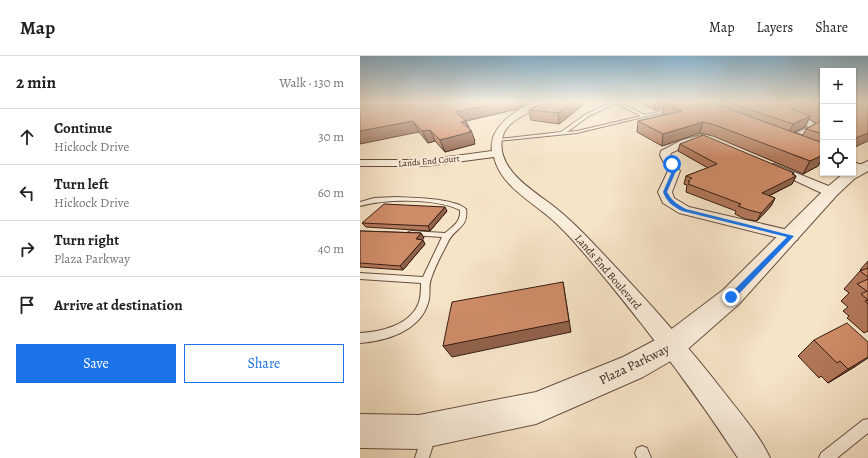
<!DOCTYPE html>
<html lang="en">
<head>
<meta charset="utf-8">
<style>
  body { margin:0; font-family:Alegreya,serif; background:#f6f6f6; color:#222 }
  .controls { position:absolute; right:12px; top:12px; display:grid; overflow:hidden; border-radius:0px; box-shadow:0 1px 3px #0004 }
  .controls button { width:36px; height:36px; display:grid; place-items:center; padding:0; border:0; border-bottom:1px solid #e0e0e0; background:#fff; color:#222; font:20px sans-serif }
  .stop { position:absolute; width:12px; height:12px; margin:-9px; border:3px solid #1a73e8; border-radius:50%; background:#fff }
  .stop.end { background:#1a73e8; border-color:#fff; box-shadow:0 1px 4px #0008 }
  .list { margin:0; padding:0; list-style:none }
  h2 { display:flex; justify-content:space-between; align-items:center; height:52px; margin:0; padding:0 16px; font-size:17px }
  h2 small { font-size:13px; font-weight:400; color:#767676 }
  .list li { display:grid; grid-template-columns:26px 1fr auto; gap:12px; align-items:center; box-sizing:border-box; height:56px; padding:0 16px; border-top:1px solid #e0e0e0 }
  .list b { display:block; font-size:15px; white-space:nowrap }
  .list p { margin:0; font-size:13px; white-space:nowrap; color:#767676 }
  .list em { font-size:13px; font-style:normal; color:#767676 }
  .actions { display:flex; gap:8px; padding:12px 16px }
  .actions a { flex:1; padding:9px 0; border:1px solid #1a73e8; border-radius:0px; text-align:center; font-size:14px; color:#1a73e8 }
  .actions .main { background:#1a73e8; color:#fff }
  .icon { flex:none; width:22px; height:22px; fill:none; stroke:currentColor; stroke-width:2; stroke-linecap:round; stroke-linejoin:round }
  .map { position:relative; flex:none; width:508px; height:402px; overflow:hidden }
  header { display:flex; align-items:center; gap:24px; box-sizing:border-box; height:56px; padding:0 20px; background:#fff; border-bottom:1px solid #e0e0e0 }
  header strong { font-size:19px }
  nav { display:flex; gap:22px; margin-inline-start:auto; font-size:14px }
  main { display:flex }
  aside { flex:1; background:#fff }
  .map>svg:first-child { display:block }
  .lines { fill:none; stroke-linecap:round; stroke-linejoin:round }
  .service-casing { stroke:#684f40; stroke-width:2 }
  .minor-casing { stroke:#684f40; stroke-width:2 }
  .tertiary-casing { stroke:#684f40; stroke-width:2 }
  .service { fill:#f9eddb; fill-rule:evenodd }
  .minor { fill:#f9eddb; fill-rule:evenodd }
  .tertiary { fill:#f9eddb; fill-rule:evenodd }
  .wall { fill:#b2785a; stroke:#381d13; fill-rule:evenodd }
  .shaded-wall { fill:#91624a; stroke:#381d13 }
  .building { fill:#cf8c69; stroke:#381d13 }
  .route { fill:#1a73e8 }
  .labels { text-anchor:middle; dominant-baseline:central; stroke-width:4; stroke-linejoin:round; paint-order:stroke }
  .far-street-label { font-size:9px; fill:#381d13; stroke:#f9eddb }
  .street-label { font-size:11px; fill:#381d13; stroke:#f9eddb }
  .near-street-label { font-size:13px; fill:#381d13; stroke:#f9eddb }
</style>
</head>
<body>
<header>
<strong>Map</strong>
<nav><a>Map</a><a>Layers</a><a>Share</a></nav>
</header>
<main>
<aside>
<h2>2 min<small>Walk · 130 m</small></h2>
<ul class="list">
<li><svg class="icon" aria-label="ahead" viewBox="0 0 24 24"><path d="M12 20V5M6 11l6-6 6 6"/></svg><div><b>Continue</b><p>Hickock Drive</p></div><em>30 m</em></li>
<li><svg class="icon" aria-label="left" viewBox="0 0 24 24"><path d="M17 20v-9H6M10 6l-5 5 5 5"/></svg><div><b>Turn left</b><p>Hickock Drive</p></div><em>60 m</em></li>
<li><svg class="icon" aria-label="right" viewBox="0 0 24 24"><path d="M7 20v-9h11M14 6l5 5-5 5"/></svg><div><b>Turn right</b><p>Plaza Parkway</p></div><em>40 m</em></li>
<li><svg class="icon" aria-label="arrive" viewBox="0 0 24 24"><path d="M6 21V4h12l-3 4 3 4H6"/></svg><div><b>Arrive at destination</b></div></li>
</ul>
<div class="actions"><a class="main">Save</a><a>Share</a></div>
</aside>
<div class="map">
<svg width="508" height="402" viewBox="0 0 508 402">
  <rect width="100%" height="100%" fill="#f6e4c7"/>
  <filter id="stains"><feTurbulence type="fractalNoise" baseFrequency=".005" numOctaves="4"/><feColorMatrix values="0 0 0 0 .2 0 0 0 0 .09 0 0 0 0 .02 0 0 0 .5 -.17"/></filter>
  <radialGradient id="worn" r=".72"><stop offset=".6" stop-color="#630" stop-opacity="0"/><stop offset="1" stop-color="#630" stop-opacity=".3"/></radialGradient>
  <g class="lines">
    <defs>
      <g id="service">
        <path d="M253,46H259L285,59L314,52L316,53L217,77L138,85L136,84L138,83L201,76L226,58ZM256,47L281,60L217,75L207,76L229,60Z"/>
        <path d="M37,141C54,142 94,142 106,153C109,172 94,172 88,186C82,198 75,210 71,223C68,230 71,239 68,247C60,275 26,285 0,287V277C21,276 51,269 59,246C61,240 61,233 61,227L0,223V217L63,221L82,181L51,179L47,177L51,175L85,177C94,170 101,165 100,154C75,142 26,143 0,150V146L14,142Z"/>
        <polygon points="508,363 508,377 477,402 459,402 461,397 503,364"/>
        <polygon points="68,375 73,377 75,382 69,402 55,402 63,377"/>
        <polygon points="282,390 287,392 291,402 277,402 275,397 277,392"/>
      </g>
      <g id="minor">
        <path d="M174,46H184C171,59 146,62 142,83C137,112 169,132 188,146C211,163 228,182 247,202C288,245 327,289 363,335C379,356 399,378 410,402H378C338,341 295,283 249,227C232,207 216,186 197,168C176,147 141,132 134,101L65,110H0V104H65L132,95C128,71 156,54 174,46Z"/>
        <polygon points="431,57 450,64 460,72 433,86 425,86 424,84 425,82 449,71 428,62 427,60"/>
        <polygon points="342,79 347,82 345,84 330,88 311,97 310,99 320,115 312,136 314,142 329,151 437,176 439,180 437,184 431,185 319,157 303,147 298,136 308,115 300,99 301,95 322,84"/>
        <polygon points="493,106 506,110 508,112 502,115 493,113"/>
        <polygon points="414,108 476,133 478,136 476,139 466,139 410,113 408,111"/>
      </g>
      <polygon id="tertiary" points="508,105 508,115 494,123 477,139 379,248 321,299 283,321 176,368 59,393 0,392 0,358 59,359 176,336 263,301 301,281 363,234 465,133 484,117 493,117 493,112"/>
    </defs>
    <use href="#service" class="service-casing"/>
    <use href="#minor" class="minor-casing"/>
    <use href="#tertiary" class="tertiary-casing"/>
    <use href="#service" class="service"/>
    <use href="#minor" class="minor"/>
    <use href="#tertiary" class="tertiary"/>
  </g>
  <g class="wall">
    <polygon points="0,46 164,46 164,49 158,53 106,65 115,85 114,86 115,88 85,96 75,85 68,87 59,76"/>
    <polygon points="186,46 227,46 199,68 171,64 169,54"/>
    <path d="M277,46H463V105L460,106L458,110L443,118L353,80L340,77L302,90L277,76L278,65L306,58H303L304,52L295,54ZM449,63L456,67L446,73L443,79L434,76L445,71Z"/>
    <polygon points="320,88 434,117 433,118 436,120 432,128 409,140 415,142 411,150 397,165 385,163 375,158 376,155 326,136 327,129 324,128 326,120 348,112 318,95"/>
    <polygon points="87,155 70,175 6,171 2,167"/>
    <polygon points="0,175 61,177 64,182 62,184 65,188 43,214 0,211"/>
    <polygon points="508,205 508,276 508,275 504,277 487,262 489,260 483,255 488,251 481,245 489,237 484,233 500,215 502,214 500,214"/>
    <polygon points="454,284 496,310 468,327 461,320 459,322 438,300"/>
  </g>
  <g class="shaded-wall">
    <polygon points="143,46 164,46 164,49 158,53 101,66 106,65 110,74 111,74 115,85 114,86 115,88 85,96 80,84 105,77 95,56"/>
    <polygon points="213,46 227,46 199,68 198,57"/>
    <polygon points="296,46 315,46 304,48 304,52 295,54"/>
    <polygon points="450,60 445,71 428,79 433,68"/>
    <polygon points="53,65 59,76 0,88 0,75"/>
    <polygon points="343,66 340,77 302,90 303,78"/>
    <polygon points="70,74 75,85 68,87 62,75"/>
    <polygon points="508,77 508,85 493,92 493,83"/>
    <polygon points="463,96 463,105 460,106 458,110 443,118 450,105"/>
    <polygon points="434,117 431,122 436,120 432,128 398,145 402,137"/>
    <polygon points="415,142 411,150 397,165 401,157"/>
    <polygon points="85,151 87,155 70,175 68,170"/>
    <polygon points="61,177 64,182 59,188 56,183"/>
    <polygon points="63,184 65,188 43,214 40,210"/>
    <polygon points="203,226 211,276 92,301 83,290"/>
    <polygon points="508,301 508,302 496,310 468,327 488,313"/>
  </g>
  <g class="building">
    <polygon points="0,46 143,46 95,56 106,65 101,66 111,74 109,75 111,76 80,84 70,74 62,75 53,65 0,75"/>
    <polygon points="186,46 213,46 198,57 169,54"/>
    <polygon points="311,46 350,46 463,87 463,96 462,97 463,97 463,99 450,105 355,69 343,66 303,78 278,65 322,55 304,48"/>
    <polygon points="367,46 463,46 463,58 459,55 446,48 431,47 432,53 450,60 433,68"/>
    <polygon points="493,46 508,46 508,77 493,83"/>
    <polygon points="463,64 463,78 446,73"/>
    <polygon points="343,79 434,117 432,118 436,120 402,137 415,142 401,157 389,154 378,150 381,148 328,128 330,126 328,125 332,122 326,120 357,108 320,88"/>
    <polygon points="24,148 85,151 68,170 2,167"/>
    <polygon points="0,175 61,177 56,183 63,184 40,210 0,207"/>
    <polygon points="508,212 508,221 500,215"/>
    <polygon points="508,223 508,244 501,238 507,235 497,228"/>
    <polygon points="203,226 209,265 83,290 92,246"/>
    <polygon points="508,244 508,248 505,245"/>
    <polygon points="487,267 508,286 508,301 488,313 480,305 477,307 454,284"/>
  </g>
  <linearGradient id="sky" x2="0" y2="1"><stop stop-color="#8ab8d5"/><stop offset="0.45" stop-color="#fbf3e6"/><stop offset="1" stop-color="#fbf3e6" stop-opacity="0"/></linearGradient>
  <rect width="508" height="102" fill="url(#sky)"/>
  <path class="route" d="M312,107L316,115L307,136C312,145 317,148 326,153L434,180L374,243H369V239L427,181L322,155C312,150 307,146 303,136L312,115L309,108Z"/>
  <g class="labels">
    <g class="far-street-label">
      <text transform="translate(69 105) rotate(-5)">Lands End Court</text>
    </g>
    <g class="street-label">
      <text transform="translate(248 216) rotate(49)">Lands End Boulevard</text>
    </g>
    <g class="near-street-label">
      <text transform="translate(274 308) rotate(-26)">Plaza Parkway</text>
    </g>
  </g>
  <rect width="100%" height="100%" filter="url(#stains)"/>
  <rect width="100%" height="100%" fill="url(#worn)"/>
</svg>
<div class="controls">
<button>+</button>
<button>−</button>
<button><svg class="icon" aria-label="locate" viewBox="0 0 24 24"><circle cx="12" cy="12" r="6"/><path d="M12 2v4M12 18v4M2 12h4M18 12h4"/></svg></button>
</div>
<div class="stop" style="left:312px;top:108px"></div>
<div class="stop end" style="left:371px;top:241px"></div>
</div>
</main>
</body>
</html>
